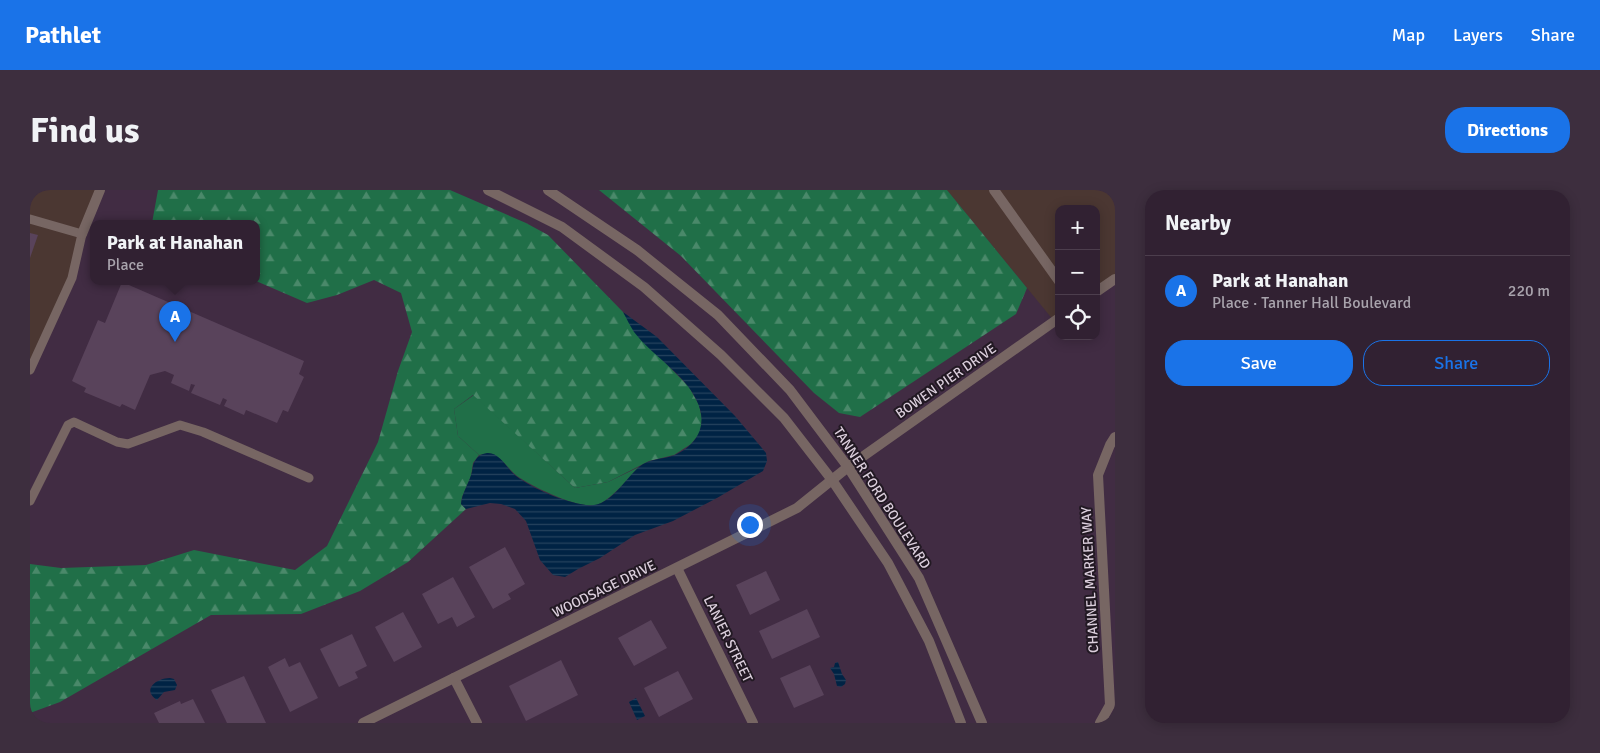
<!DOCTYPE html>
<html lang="en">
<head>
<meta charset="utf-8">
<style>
  body { margin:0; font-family:Signika,sans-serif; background:#3d2e3e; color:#f1f3f6 }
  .controls { position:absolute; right:15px; top:15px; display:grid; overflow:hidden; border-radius:10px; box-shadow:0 2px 12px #0003 }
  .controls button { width:45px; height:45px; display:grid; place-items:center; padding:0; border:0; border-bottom:1px solid #4c3e4d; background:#312132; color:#f1f3f6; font:25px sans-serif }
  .you { position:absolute; left:719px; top:334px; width:18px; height:18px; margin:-12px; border:4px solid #fff; border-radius:50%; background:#1a73e8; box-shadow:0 0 0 8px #1a73e833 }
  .badge { display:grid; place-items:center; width:32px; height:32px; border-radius:50%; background:#1a73e8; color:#fff; font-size:16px; font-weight:700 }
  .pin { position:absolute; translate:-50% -41px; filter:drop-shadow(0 1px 2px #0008) }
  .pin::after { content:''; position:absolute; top:26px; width:18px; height:15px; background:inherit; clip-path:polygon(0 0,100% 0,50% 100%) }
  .popup { position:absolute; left:60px; top:30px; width:170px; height:65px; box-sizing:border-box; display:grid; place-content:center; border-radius:10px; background:#312132; filter:drop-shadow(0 1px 4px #0005); font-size:16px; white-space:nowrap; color:#a8a3ac }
  .popup b { font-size:19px; color:#f1f3f6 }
  .popup::after { content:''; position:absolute; left:50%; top:100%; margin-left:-10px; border:10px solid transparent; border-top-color:#312132 }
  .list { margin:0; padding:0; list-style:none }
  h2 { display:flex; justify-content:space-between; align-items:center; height:65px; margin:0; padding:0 20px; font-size:21px }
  h2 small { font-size:16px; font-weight:400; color:#a8a3ac }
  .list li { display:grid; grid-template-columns:32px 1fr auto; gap:15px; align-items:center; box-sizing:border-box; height:70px; padding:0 20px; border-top:1px solid #4c3e4d }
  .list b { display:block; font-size:19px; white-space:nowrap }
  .list p { margin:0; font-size:16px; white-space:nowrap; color:#a8a3ac }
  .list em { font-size:16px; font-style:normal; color:#a8a3ac }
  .actions { display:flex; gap:10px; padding:15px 20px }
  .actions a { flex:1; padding:11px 0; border:1px solid #1a73e8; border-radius:20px; text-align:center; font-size:18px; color:#1a73e8 }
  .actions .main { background:#1a73e8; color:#fff }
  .icon { flex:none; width:28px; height:28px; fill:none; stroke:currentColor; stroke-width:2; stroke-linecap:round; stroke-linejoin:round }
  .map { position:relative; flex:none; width:1085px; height:533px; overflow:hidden; border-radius:20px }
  header { display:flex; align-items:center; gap:30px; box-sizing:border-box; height:70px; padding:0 25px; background:#1a73e8; color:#fff }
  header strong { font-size:24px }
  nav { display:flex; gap:28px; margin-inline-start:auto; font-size:18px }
  .intro { display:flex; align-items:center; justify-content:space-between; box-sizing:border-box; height:120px; padding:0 30px }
  h1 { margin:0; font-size:35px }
  .button { padding:12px 22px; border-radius:20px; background:#1a73e8; color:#fff; font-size:18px; font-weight:700 }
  main { display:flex; gap:30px; padding:0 30px }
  aside { flex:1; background:#312132; border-radius:20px; box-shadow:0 2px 12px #0003 }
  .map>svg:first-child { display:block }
  .commercial { fill:#4b3732 }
  .green { fill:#206f48 }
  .forest { fill:url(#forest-firs) }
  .water { fill:url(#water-rules) }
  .building { fill:#59435b }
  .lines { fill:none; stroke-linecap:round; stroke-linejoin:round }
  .service { stroke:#776663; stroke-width:9 }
  .minor { stroke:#776663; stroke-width:10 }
  .tertiary { stroke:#776663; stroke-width:10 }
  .labels { text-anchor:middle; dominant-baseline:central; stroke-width:4; stroke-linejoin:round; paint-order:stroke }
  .street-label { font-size:14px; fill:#dbcedc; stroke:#221923 }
</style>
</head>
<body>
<header>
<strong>Pathlet</strong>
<nav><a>Map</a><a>Layers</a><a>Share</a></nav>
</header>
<div class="intro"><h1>Find us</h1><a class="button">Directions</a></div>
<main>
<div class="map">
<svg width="1085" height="533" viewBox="0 0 1085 533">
  <defs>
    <pattern id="forest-firs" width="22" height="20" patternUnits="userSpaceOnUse" patternTransform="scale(1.25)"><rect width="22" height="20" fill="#206f48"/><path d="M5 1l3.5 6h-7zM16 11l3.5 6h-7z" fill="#4a896a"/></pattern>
    <pattern id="water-rules" width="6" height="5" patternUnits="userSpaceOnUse" patternTransform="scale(1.25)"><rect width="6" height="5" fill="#002344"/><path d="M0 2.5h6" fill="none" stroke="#25425e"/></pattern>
  </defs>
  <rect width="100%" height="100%" fill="#412c43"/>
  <g class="commercial">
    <polygon points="0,0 70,0 42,88 0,180"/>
    <polygon points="917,0 1085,0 1085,89 1066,102 1066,19 1029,19 1029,128 1024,131"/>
  </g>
  <path class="green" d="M444,205L545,298L578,292L609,277C598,288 583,308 569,314C553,322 501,296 487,286C479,280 473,269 464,265C459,262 455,264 449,265L428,246L424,219Z"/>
  <g class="forest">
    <polygon points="128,0 420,0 496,33 518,45 593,122 605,142 659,197 669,215 672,229 670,243 661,254 644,265 619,271 578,292 545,298 443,205 424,219 428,246 449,265 443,273 441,286 432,307 431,314 436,319 378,372 330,401 271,424 181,425 30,512 0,523 0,374 31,378 116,375 164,360 265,380 297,356 348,252 368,181 382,142 371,103 344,90 307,105 277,113 226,91 226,33 122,33"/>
    <polygon points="569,0 917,0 997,98 986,124 830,227 809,223 784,203 651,66"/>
  </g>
  <g class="water">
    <path d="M593,122L627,147L705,226L736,263L737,271L733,281L687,308L643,331L605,345L570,368L548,379L535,387L523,385L510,370L496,331L485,319L471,314L460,313L436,319L431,314C432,303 438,295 441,285C443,281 442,275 445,271C448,266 451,264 457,263C470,262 477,279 486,286C503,299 534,312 556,315C579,319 594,290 609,277C620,268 632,270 645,265C665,256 677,238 669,216C659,186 623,167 604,142C600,136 597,129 593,122Z"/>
    <polygon points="808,472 812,484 816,490 815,494 811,497 807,496 804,484 800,478 804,477 805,473"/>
    <path d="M140,488L144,489L147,495L145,500L134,502L127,510C111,499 127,488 140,488Z"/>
    <polygon points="606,508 615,526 607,530 599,512"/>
  </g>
  <g class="building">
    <polygon points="0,43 8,45 0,68"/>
    <polygon points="92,92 274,171 269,184 274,187 258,222 253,220 247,233 216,220 214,225 194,216 197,210 193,208 190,215 161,203 165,195 161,194 159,201 141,193 144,185 135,181 120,185 105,220 92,214 90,217 54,202 56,198 42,191 68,130 75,133"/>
    <polygon points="475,357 495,394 478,404 481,409 463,419 439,377"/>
    <polygon points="736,381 750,410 720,425 706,395"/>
    <polygon points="423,387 445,427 427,437 422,427 408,434 392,404"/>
    <polygon points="777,419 790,447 742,469 729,441"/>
    <polygon points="373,422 392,457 364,472 345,437"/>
    <polygon points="621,430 637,458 604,476 588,448"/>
    <polygon points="322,444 337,476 325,482 328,488 309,497 290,459"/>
    <polygon points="255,468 259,477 270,472 288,508 260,522 238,477"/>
    <polygon points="531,470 548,505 496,531 479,496"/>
    <polygon points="780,475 794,505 764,518 750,488"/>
    <polygon points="648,481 663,509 629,527 614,498"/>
    <polygon points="214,486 236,533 197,533 181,500"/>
    <polygon points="163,509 175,533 129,533 124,523 150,511 151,514"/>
  </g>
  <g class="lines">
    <g class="service">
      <polyline points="0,29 52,44 42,88 0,180"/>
      <polyline points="0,311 38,235 44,232 87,252 98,254 150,235 173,242 279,288"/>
    </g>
    <g class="minor">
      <polyline points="964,0 1029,91"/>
      <polyline points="52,44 70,0"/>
      <polyline points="1066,102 1085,89"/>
      <polyline points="647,378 723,533"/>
      <polyline points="424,488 447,533"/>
      <polyline points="333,533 767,318 818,277 1029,128"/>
      <polyline points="1070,533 1080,515 1068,285 1080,255 1085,247"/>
    </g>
    <g class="tertiary">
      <polyline points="458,0 532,37 614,97 691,165 754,228 802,290 858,373 899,451 931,533"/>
      <polyline points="518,0 607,60 688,125 760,200 818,277 889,388 952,533"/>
    </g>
  </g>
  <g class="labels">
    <g class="street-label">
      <text transform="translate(916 191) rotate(-35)">BOWEN PIER DRIVE</text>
      <text transform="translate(852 308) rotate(57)">TANNER FORD BOULEVARD</text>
      <text transform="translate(1060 390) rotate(-93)">CHANNEL MARKER WAY</text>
      <text transform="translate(574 399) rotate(-26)">WOODSAGE DRIVE</text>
      <text transform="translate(698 449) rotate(64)">LANIER STREET</text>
    </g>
  </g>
</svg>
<div class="controls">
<button>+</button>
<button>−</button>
<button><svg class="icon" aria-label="locate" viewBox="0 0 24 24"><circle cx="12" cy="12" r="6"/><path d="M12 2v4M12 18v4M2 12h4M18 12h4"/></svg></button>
</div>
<div class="you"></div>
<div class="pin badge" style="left:145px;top:152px">A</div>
<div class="popup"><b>Park at Hanahan</b>Place</div>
</div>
<aside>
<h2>Nearby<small></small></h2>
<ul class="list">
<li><span class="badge">A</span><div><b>Park at Hanahan</b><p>Place · Tanner Hall Boulevard</p></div><em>220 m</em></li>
</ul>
<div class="actions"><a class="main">Save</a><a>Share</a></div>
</aside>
</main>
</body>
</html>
